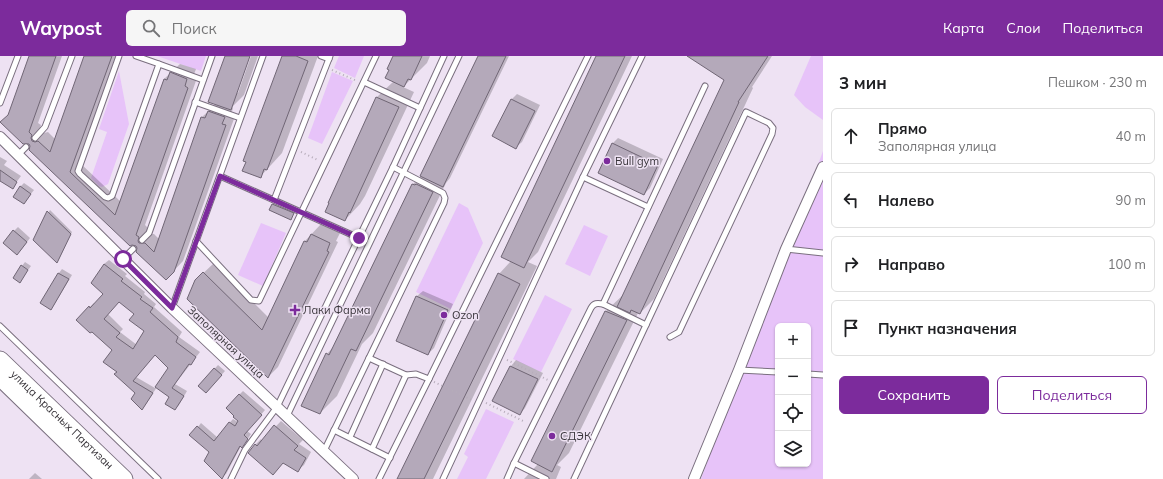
<!DOCTYPE html>
<html lang="ru">
<head>
<meta charset="utf-8">
<style>
  body { margin:0; font-family:Mulish,sans-serif; background:#f6f6f6; color:#202124 }
  .controls { position:absolute; right:12px; bottom:12px; display:grid; overflow:hidden; border-radius:6px; box-shadow:0 1px 3px #0004 }
  .controls button { width:36px; height:36px; display:grid; place-items:center; padding:0; border:0; border-bottom:1px solid #e0e0e0; background:#fff; color:#202124; font:20px sans-serif }
  .stop { position:absolute; width:12px; height:12px; margin:-9px; border:3px solid #7c2b9c; border-radius:50%; background:#fff }
  .stop.end { background:#7c2b9c; border-color:#fff; box-shadow:0 1px 4px #0008 }
  .list { margin:0; padding:0; list-style:none }
  h2 { display:flex; justify-content:space-between; align-items:center; height:52px; margin:0; padding:0 16px; font-size:17px }
  h2 small { font-size:13px; font-weight:400; color:#757577 }
  .list li { display:grid; grid-template-columns:26px 1fr auto; gap:12px; align-items:center; box-sizing:border-box; height:56px; margin:0 8px 8px; padding:0 8px; border:1px solid #e0e0e0; border-radius:6px }
  .list b { display:block; font-size:15px; white-space:nowrap }
  .list p { margin:0; font-size:13px; white-space:nowrap; color:#757577 }
  .list em { font-size:13px; font-style:normal; color:#757577 }
  .actions { display:flex; gap:8px; padding:12px 16px }
  .actions a { flex:1; padding:9px 0; border:1px solid #7c2b9c; border-radius:6px; text-align:center; font-size:14px; color:#7c2b9c }
  .actions .main { background:#7c2b9c; color:#fff }
  .icon { flex:none; width:22px; height:22px; fill:none; stroke:currentColor; stroke-width:2; stroke-linecap:round; stroke-linejoin:round }
  .map { position:relative; flex:none; width:823px; height:423px; overflow:hidden }
  header { display:flex; align-items:center; gap:24px; box-sizing:border-box; height:56px; padding:0 20px; background:#7c2b9c; color:#fff }
  header strong { font-size:19px }
  nav { display:flex; gap:22px; margin-inline-start:auto; font-size:14px }
  .search { width:280px; height:36px; background:#f6f6f6; display:flex; align-items:center; gap:10px; box-sizing:border-box; padding:0 14px; border-radius:6px; color:#757577; font-size:15px }
  main { display:flex }
  aside { flex:1; background:#fff }
  .map>svg:first-child { display:block }
  .green { fill:#e7c3f9; fill-rule:evenodd }
  .shadow { fill:#0003; fill-rule:evenodd }
  .building { fill:#b4a9ba; stroke:#706675; fill-rule:evenodd }
  .lines { fill:none; stroke-linecap:round; stroke-linejoin:round }
  .service-casing { stroke:#7a6f7f; stroke-width:7 }
  .minor-casing { stroke:#7a6f7f; stroke-width:12 }
  .primary-casing { stroke:#7a6f7f; stroke-width:19 }
  .path { stroke:#b6acba; stroke-width:2; stroke-dasharray:1 3; stroke-linecap:butt }
  .service { stroke:#fff; stroke-width:5 }
  .minor { stroke:#fff; stroke-width:10 }
  .primary { stroke:#fff; stroke-width:17 }
  .route { stroke:#7c2b9c; stroke-width:5 }
  .poi-dot { fill:#7c2b9c; stroke:#eee2f3; stroke-width:1.5 }
  .labels { text-anchor:middle; dominant-baseline:central; stroke-width:3; stroke-linejoin:round; paint-order:stroke }
  .poi-label { font-size:11px; fill:#38343a; stroke:#eee2f3; text-anchor:start }
  .street-label { font-size:11px; fill:#38343a; stroke:#eee2f3 }
</style>
</head>
<body>
<header>
<strong>Waypost</strong>
<div class="search"><svg class="icon" aria-label="search" viewBox="0 0 24 24"><circle cx="10" cy="10" r="6"/><path d="M15 15l6 6"/></svg>Поиск</div>
<nav><a>Карта</a><a>Слои</a><a>Поделиться</a></nav>
</header>
<main>
<div class="map">
<svg width="823" height="423" viewBox="0 0 823 423">
  <rect width="100%" height="100%" fill="#eee2f3"/>
  <g class="green">
    <polygon points="157,0 206,0 201,15"/>
    <polygon points="339,0 364,0 355,22 334,12"/>
    <polygon points="811,0 823,0 823,64 805,51 794,39"/>
    <polygon points="119,15 129,68 108,128 102,131 99,130 91,122 107,76 99,73"/>
    <polygon points="332,16 353,25 322,88 308,82"/>
    <path d="M823,95V423H701ZM778,270H808V408H778Z"/>
    <polygon points="459,147 468,152 483,187 451,253 416,236"/>
    <polygon points="261,167 286,177 263,230 238,219"/>
    <polygon points="584,169 608,180 590,220 565,208"/>
    <polygon points="545,239 572,253 541,316 513,303"/>
    <polygon points="486,353 514,366 486,423 457,423 468,401 464,398"/>
  </g>
  <g class="shadow">
    <polygon points="30,0 62,0 38,67 41,69 40,72 41,76 44,77 48,76 55,83 85,0 117,0 79,106 121,146 164,23 180,8 196,13 193,21 197,22 145,169 148,172 147,175 149,178 154,178 159,183 202,61 216,48 226,0 249,0 236,37 238,37 251,0 258,0 244,39 232,51 233,52 231,59 235,60 183,205 166,223 136,189 31,90 9,59"/>
    <polygon points="283,0 318,0 282,97 260,121"/>
    <polygon points="394,0 430,0 427,7 403,31 414,36 365,140 360,148 345,164 329,146 377,41 394,25 390,13"/>
    <polygon points="479,0 509,0 450,122 446,127 373,277 362,288 337,340 320,357 327,298 334,290 413,128 421,120"/>
    <polygon points="598,0 632,0 538,196 528,206 537,210 433,423 398,423 499,218 511,205"/>
    <polygon points="688,0 772,0 752,31 753,32 654,243 640,257 638,257 569,397 557,409 561,411 556,423 524,423 538,408 533,405 606,255 624,238 725,24"/>
    <polygon points="517,38 540,49 522,86 516,91 511,44"/>
    <polygon points="618,82 663,103 650,132 644,138 612,88"/>
    <polygon points="0,101 7,105 4,109 21,120 12,132 0,124"/>
    <polygon points="24,127 34,134 24,147 20,131"/>
    <polygon points="274,147 295,156 292,161 270,153"/>
    <polygon points="50,154 72,176 58,205 34,184"/>
    <polygon points="321,168 340,177 336,185 338,186 278,311 268,321 196,224 214,207 269,262 305,185"/>
    <polygon points="18,171 30,182 21,194 14,175"/>
    <path d="M109,204L127,218L125,220L145,236L144,238L156,248L154,251L182,276L179,281L200,296L175,328L187,335L179,349L175,353L170,341L157,331L146,348L142,352L136,337L118,315L113,294L92,274L77,264L94,247L95,248L104,238L93,227L104,208ZM119,245L135,258L145,275L137,289L120,276L123,273L108,258ZM155,298L170,312L155,332L136,321Z"/>
    <polygon points="25,206 31,210 20,225 22,210"/>
    <polygon points="62,213 72,219 54,249 51,252 41,247 59,217"/>
    <polygon points="423,235 453,248 434,292 428,298 417,240"/>
    <polygon points="516,304 543,317 525,352 520,358 494,345 511,310"/>
    <polygon points="218,309 225,315 210,332 199,330"/>
    <polygon points="243,335 265,354 247,375 251,378 245,387 241,390 226,418 222,421 198,371 201,367 217,381 233,363 241,368 239,339"/>
    <polygon points="281,365 303,384 299,388 311,396 304,409 298,414 283,406 278,412 255,389 261,383 262,385"/>
    <polygon points="35,417 42,423 29,423"/>
  </g>
  <g class="building">
    <polygon points="29,0 56,0 29,76 32,79 31,82 32,85 35,86 38,85 50,96 84,0 112,0 70,116 115,159 164,23 167,24 170,16 187,23 185,30 188,32 136,179 139,181 138,185 139,187 145,187 154,196 201,61 205,62 208,55 225,61 222,68 226,69 174,216 166,224 136,196 137,192 136,190 132,189 130,190 29,94 30,90 29,88 23,88 0,66 8,59"/>
    <polygon points="225,0 250,0 231,54 208,46"/>
    <polygon points="282,0 296,0 308,5 267,114 264,113 261,122 242,115 246,106 243,105"/>
    <polygon points="393,0 422,0 411,24 408,23 404,31 385,22 389,14 387,13"/>
    <polygon points="478,0 506,0 443,131 420,120"/>
    <polygon points="596,0 625,0 524,212 501,201"/>
    <polygon points="687,0 768,0 738,46 739,46 640,258 631,254 630,257 617,251 724,24"/>
    <polygon points="376,41 399,51 350,157 349,156 345,165 325,156 329,147 328,147"/>
    <polygon points="511,43 535,55 516,93 492,80"/>
    <polygon points="612,87 658,109 644,139 598,117"/>
    <polygon points="0,114 17,126 13,133 0,125"/>
    <polygon points="412,128 415,129 416,128 433,136 356,295 351,293 320,358 301,350 326,297 329,299"/>
    <polygon points="20,130 31,138 24,148 13,141"/>
    <polygon points="272,148 294,157 291,164 269,154"/>
    <polygon points="47,155 71,178 57,207 33,184"/>
    <polygon points="13,174 27,186 17,199 3,187"/>
    <polygon points="311,178 330,187 327,195 329,196 268,322 187,243 195,224 203,216 262,274 304,185 307,186"/>
    <path d="M104,208L123,223L121,225L142,241L140,243L153,252L150,256L178,281L176,286L196,301L191,309L189,308L172,332L184,340L175,354L165,348L169,341L155,331L168,312L155,299L133,325L153,337L142,354L131,343L135,337L114,318L117,316L103,306L112,294L92,276L90,277L76,264L89,250L90,252L103,238L91,227ZM119,246L134,258L129,264L144,275L133,293L116,281L120,277L104,263Z"/>
    <polygon points="21,209 28,214 20,227 13,222"/>
    <polygon points="58,217 69,223 51,254 40,247"/>
    <polygon points="498,217 520,228 424,423 397,423"/>
    <polygon points="416,240 448,254 428,299 396,285"/>
    <polygon points="605,255 627,264 552,416 531,405"/>
    <polygon points="510,310 538,323 520,359 492,345"/>
    <polygon points="214,312 222,319 206,337 198,330"/>
    <polygon points="239,338 262,359 244,379 248,383 242,392 240,390 222,423 204,405 209,396 189,379 197,370 214,385 229,366 235,370 238,365 233,361 234,360 226,352"/>
    <polygon points="274,369 298,390 294,394 306,402 298,416 283,407 273,419 248,397 255,388 257,390"/>
  </g>
  <g class="lines">
    <defs>
      <g id="service">
        <polyline points="119,0 78,115 80,118 105,141 108,142 112,140 159,8 136,0"/>
        <polyline points="321,0 329,3"/>
        <polyline points="159,8 203,24"/>
        <polyline points="364,26 420,52"/>
        <polyline points="195,46 240,62"/>
        <polyline points="0,47 18,0"/>
        <polyline points="35,82 45,71 72,0"/>
        <polyline points="18,99 26,91"/>
        <polyline points="220,120 359,182"/>
        <polyline points="583,121 648,151"/>
        <polyline points="274,144 330,0"/>
        <polyline points="142,184 149,177 212,0"/>
        <polyline points="196,185 251,244 259,245 376,0"/>
        <polyline points="786,193 823,197"/>
        <polyline points="123,203 133,193"/>
        <polyline points="603,248 705,30"/>
        <polyline points="172,252 263,0"/>
        <polyline points="646,269 746,56 769,67 773,72 772,78 679,276 670,281"/>
        <polyline points="0,270 158,423"/>
        <polyline points="369,302 406,319 416,318 429,323 379,423"/>
        <polyline points="739,314 778,316"/>
        <polyline points="808,318 823,319"/>
        <polyline points="429,323 588,0"/>
        <polyline points="287,360 459,0"/>
        <polyline points="334,374 390,402"/>
        <polyline points="350,381 383,308"/>
        <polyline points="372,393 406,319"/>
        <polyline points="324,395 444,147 445,142 443,137 393,111"/>
        <path d="M514,407L591,252C594,247 597,247 603,248L646,269L574,423"/>
        <polyline points="231,423 245,394 277,351 393,111 444,0"/>
        <polyline points="443,423 583,121 642,0"/>
        <polyline points="507,423 514,407 546,423"/>
      </g>
      <g id="minor">
        <polyline points="0,81 172,252 353,423"/>
        <polyline points="694,423 739,314 786,193 823,111"/>
      </g>
      <g id="primary">
        <path id="s1" d="M0,304L124,423"/>
        <polyline points="0,321 105,423"/>
      </g>
    </defs>
    <use href="#service" class="service-casing"/>
    <use href="#minor" class="minor-casing"/>
    <use href="#primary" class="primary-casing"/>
    <g class="path">
      <polyline points="332,14 357,25"/>
      <polyline points="301,96 318,104"/>
      <polyline points="507,304 548,324"/>
      <polyline points="434,326 472,344"/>
      <polyline points="486,347 525,366"/>
    </g>
    <use href="#service" class="service"/>
    <use href="#minor" class="minor"/>
    <use href="#primary" class="primary"/>
  </g>
  <g class="lines">
    <polyline class="route" points="123,203 172,252 220,120 359,182"/>
  </g>
  <g class="poi-dot">
    <circle cx="607" cy="105" r="4"/>
    <path d="M293 248h4v4h4v4h-4v4h-4v-4h-4v-4h4z"/>
    <circle cx="444" cy="259" r="4"/>
    <circle cx="552" cy="380" r="4"/>
  </g>
  <g class="labels">
    <g class="poi-label">
      <text x="615" y="105">Bull gym</text>
      <text x="303" y="254">Лаки Фарма</text>
      <text x="452" y="259">Ozon</text>
      <text x="560" y="380">СДЭК</text>
    </g>
    <g class="street-label">
      <text transform="translate(226 286) rotate(43)">Заполярная улица</text>
      <text stroke="none"><textPath href="#s1" startOffset="86">улица Красных Партизан</textPath></text>
    </g>
  </g>
</svg>
<div class="controls">
<button>+</button>
<button>−</button>
<button><svg class="icon" aria-label="locate" viewBox="0 0 24 24"><circle cx="12" cy="12" r="6"/><path d="M12 2v4M12 18v4M2 12h4M18 12h4"/></svg></button>
<button><svg class="icon" aria-label="layers" viewBox="0 0 24 24"><path d="M12 4l9 5-9 5-9-5zM3 14l9 5 9-5"/></svg></button>
</div>
<div class="stop" style="left:123px;top:203px"></div>
<div class="stop end" style="left:359px;top:182px"></div>
</div>
<aside>
<h2>3 мин<small>Пешком · 230 m</small></h2>
<ul class="list">
<li><svg class="icon" aria-label="ahead" viewBox="0 0 24 24"><path d="M12 20V5M6 11l6-6 6 6"/></svg><div><b>Прямо</b><p>Заполярная улица</p></div><em>40 m</em></li>
<li><svg class="icon" aria-label="left" viewBox="0 0 24 24"><path d="M17 20v-9H6M10 6l-5 5 5 5"/></svg><div><b>Налево</b></div><em>90 m</em></li>
<li><svg class="icon" aria-label="right" viewBox="0 0 24 24"><path d="M7 20v-9h11M14 6l5 5-5 5"/></svg><div><b>Направо</b></div><em>100 m</em></li>
<li><svg class="icon" aria-label="arrive" viewBox="0 0 24 24"><path d="M6 21V4h12l-3 4 3 4H6"/></svg><div><b>Пункт назначения</b></div></li>
</ul>
<div class="actions"><a class="main">Сохранить</a><a>Поделиться</a></div>
</aside>
</main>
</body>
</html>
